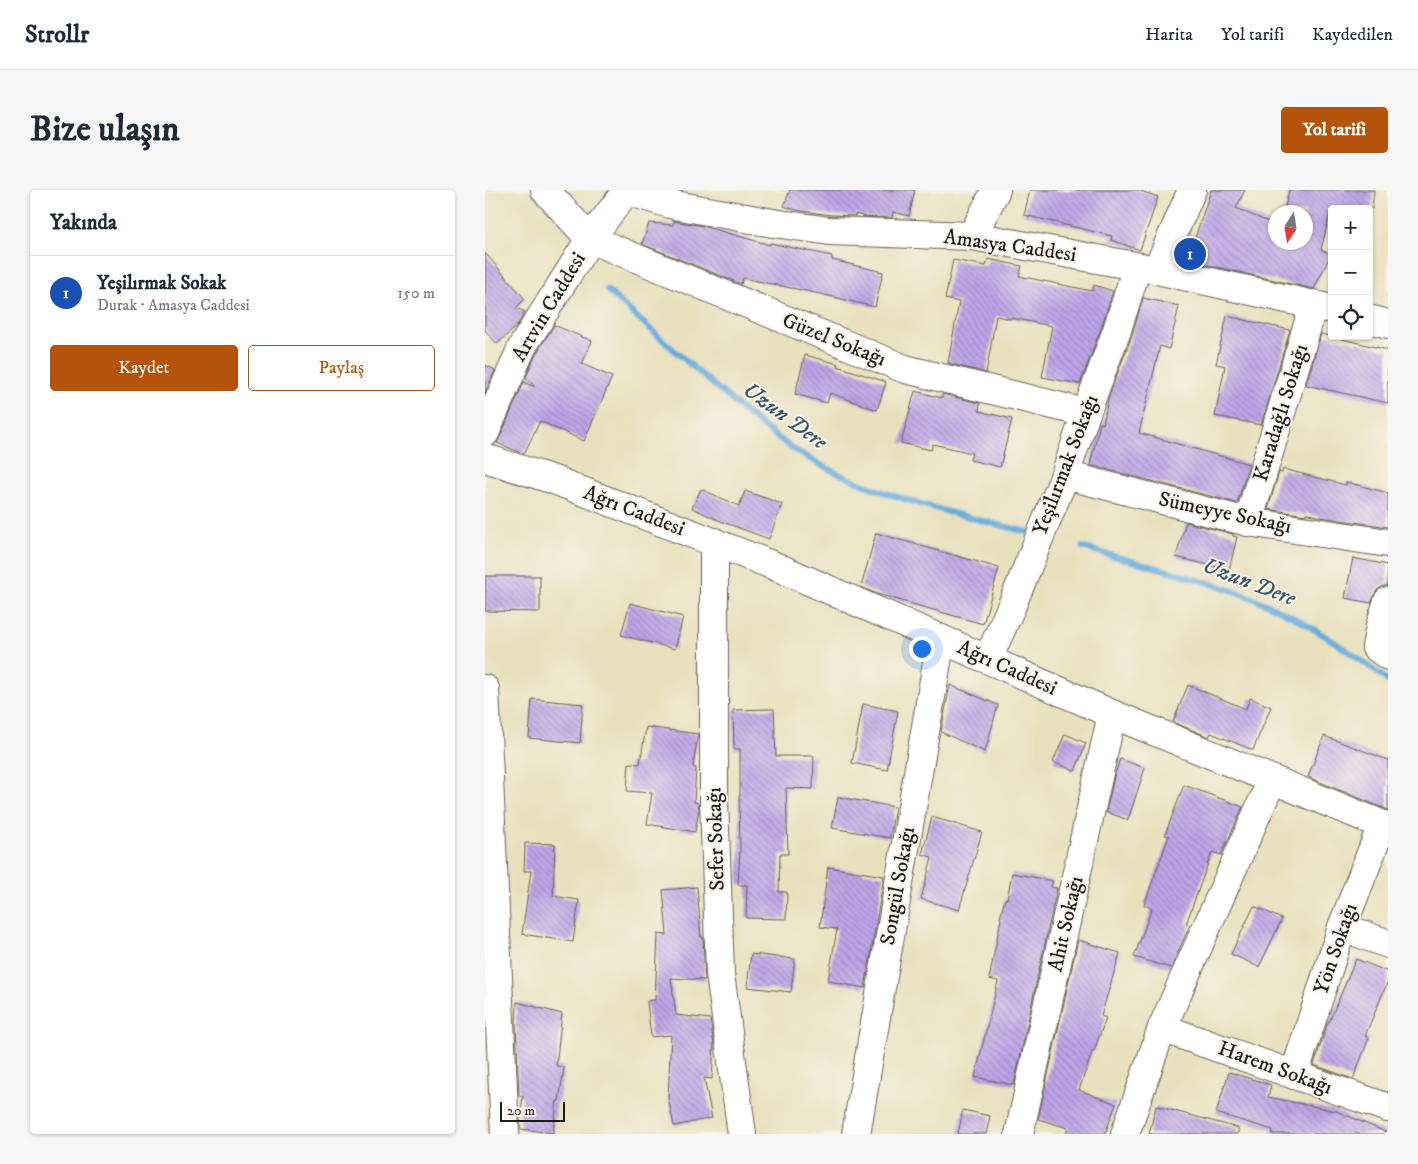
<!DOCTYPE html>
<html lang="tr">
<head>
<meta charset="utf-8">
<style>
  body { margin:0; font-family:"IM FELL DW Pica",serif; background:#f6f6f7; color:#1f2937 }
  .controls { position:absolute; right:15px; top:15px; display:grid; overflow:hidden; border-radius:5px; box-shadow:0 1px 4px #0004 }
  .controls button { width:45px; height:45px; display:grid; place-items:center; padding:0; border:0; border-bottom:1px solid #e0e1e3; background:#fff; color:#1f2937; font:25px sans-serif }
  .compass { position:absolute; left:783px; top:15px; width:45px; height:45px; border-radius:50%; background:#fff; box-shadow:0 1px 4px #0004; rotate:192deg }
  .scale { position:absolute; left:15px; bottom:12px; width:65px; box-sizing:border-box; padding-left:5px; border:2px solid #1c1c1c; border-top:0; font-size:14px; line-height:18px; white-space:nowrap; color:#1c1c1c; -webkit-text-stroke:4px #f7f3e8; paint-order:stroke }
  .you { position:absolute; left:436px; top:458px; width:18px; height:18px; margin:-12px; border:4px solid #fff; border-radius:50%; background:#1a73e8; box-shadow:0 0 0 8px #1a73e833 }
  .badge { display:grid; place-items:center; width:32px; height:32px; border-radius:50%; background:#b45309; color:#fff; font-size:16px; font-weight:700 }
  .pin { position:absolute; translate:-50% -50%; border:2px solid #fff; box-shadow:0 1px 5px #0006 }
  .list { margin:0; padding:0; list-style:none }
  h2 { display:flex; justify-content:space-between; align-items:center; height:65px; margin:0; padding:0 20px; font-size:21px }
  h2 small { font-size:16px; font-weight:400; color:#747a83 }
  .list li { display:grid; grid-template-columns:32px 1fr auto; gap:15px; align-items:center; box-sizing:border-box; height:75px; padding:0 20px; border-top:1px solid #e0e1e3 }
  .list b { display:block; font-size:19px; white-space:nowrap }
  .list p { margin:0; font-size:16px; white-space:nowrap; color:#747a83 }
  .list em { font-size:16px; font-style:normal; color:#747a83 }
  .actions { display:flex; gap:10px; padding:15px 20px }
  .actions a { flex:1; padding:11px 0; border:1px solid #b45309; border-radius:5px; text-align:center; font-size:18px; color:#b45309 }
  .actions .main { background:#b45309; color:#fff }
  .icon { flex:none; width:28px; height:28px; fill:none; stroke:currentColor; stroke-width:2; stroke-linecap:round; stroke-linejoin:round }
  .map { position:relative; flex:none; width:903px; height:944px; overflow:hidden; border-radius:5px }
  header { display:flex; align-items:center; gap:30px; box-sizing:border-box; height:70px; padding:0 25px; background:#fff; border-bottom:1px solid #e0e1e3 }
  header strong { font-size:24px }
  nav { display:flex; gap:28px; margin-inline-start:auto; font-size:18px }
  .intro { display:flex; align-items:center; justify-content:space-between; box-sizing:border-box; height:120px; padding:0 30px }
  h1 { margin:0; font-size:35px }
  .button { padding:12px 22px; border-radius:5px; background:#b45309; color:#fff; font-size:18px; font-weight:700 }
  main { display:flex; gap:30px; padding:0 30px }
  aside { flex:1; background:#fff; border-radius:5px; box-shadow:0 1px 4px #0004 }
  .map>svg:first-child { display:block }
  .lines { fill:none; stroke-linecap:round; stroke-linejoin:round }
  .stream { stroke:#64aada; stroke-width:6 }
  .building { fill:url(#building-back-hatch) }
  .minor-casing { stroke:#646155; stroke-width:30 }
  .major-casing { stroke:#646155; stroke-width:30 }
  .minor { stroke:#fff; stroke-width:28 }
  .major { stroke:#fff; stroke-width:28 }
  .labels { text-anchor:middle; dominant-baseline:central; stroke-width:4; stroke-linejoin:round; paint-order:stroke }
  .street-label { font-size:21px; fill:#1c1c1c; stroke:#f7f3e8 }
  .water-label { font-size:22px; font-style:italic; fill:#395568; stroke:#f7f3e8 }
</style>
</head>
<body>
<header>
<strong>Strollr</strong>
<nav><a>Harita</a><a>Yol tarifi</a><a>Kaydedilen</a></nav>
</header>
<div class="intro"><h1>Bize ulaşın</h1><a class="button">Yol tarifi</a></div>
<main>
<aside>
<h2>Yakında<small></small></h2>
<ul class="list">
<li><span class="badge" style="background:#1a4fb4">1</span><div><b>Yeşilırmak Sokak</b><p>Durak · Amasya Caddesi</p></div><em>150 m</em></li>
</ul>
<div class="actions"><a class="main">Kaydet</a><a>Paylaş</a></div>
</aside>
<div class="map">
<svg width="903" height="944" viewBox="0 0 903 944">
  <defs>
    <pattern id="building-back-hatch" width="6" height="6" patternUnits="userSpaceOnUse" patternTransform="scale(1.25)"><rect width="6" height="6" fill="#bea4e8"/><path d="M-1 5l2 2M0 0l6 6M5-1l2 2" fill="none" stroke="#9a85bb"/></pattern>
  </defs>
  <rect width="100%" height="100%" fill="#f7f3e8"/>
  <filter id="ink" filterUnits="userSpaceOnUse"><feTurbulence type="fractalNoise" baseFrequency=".02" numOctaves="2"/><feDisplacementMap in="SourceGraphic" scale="10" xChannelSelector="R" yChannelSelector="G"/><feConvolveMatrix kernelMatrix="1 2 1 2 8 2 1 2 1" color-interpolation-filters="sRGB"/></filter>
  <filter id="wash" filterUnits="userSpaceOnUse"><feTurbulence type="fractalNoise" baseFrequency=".0096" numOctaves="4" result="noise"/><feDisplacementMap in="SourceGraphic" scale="20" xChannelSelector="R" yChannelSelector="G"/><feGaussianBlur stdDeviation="1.12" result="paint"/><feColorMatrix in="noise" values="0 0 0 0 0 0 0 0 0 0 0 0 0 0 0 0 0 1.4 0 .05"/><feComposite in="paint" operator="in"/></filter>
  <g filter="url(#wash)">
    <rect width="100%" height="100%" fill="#e9e1be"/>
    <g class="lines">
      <g class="stream">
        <path d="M122,100C163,137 204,174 246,210C268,229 290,247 315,263C385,306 468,323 546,343"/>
        <path d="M597,357C651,373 710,386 762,406C814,426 860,457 903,491"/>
      </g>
    </g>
    <g id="blocks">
      <g class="building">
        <polygon points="305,0 430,0 424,26 408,22 407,28 380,27 371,24 370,26 346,25 311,20 299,16"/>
        <polygon points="545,0 653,0 673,7 655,60 626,50 627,46 539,25"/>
        <polygon points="726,0 760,0 751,18 790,35 790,52 820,52 820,22 799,22 804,0 889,0 887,19 846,19 836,60 846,64 829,99 705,71 704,66"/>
        <polygon points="189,31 218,36 285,55 285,53 347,66 347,70 398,82 390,117 340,105 258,88 256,94 157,54 164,33 188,35"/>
        <polygon points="0,63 40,109 31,118 40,122 31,137 12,154 0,140"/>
        <polygon points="503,69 537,76 534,86 607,101 609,95 628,101 616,138 595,194 557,187 567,136 526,128 525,129 511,126 501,183 463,173 474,112 460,109 468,70 501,76"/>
        <polygon points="658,108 694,116 684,159 675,156 654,243 764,274 752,313 605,275 615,233 618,234 624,205 646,148"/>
        <polygon points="742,126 805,140 776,235 730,226 740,176 731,174"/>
        <polygon points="69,135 107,151 97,174 127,187 99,251 55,231 39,264 12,253 14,249 39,192 50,197 41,187 51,164"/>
        <polygon points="836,144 903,160 903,213 821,195"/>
        <polygon points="320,165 353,174 352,176 401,192 392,220 345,203 342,213 310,204"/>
        <polygon points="0,175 10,180 0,203"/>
        <polygon points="430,201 457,208 457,204 495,213 494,221 527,229 515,277 485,270 487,263 448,254 446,260 416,253"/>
        <polygon points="798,279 861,295 861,292 903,303 903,337 836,327 821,323 821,325 783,319 794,282 797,283"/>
        <polygon points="216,299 254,316 260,301 297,314 284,349 238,332 207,318"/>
        <polygon points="701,332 748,344 748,346 752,347 744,380 691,367"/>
        <polygon points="391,343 514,378 498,434 392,404 376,397"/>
        <polygon points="868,368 903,375 902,396 899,396 892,400 886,413 860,408"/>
        <polygon points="0,386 55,386 55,422 0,421"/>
        <polygon points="145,413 198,427 190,459 136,445"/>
        <polygon points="465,495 513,515 500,562 456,542"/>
        <polygon points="703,495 761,519 765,508 786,517 768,560 726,543 724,547 688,532"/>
        <polygon points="47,509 98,514 95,553 44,548"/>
        <polygon points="378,514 413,521 402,580 367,573"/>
        <polygon points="289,519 291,566 329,566 328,599 301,598 303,664 295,664 294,702 302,702 301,729 261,728 262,695 253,695 255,659 254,606 255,606 255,559 249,559 248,520"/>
        <polygon points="161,537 213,544 208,577 211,578 209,612 213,613 214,619 210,642 162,634 167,603 142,601 144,573 155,574"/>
        <polygon points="580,544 601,553 590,581 568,572"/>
        <polygon points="839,546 903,570 903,620 823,587"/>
        <polygon points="635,569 660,578 643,630 621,622 629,587"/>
        <polygon points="699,595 758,617 736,665 727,662 701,734 705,735 686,778 649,767 667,718 659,715 684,646 680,645"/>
        <polygon points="353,607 410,617 405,648 347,638"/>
        <polygon points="447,627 497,642 474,720 436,709 447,667 437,664"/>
        <polygon points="40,653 70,654 68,706 94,710 88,752 37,744 46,681 39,681"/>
        <polygon points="343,677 399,686 380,798 343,791 352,739 335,737"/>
        <polygon points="527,683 568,691 566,697 572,698 529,895 490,887 513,791 504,789 516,729 515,728 520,709 522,709"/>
        <polygon points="212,697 216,747 218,747 220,790 186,788 191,825 225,829 229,855 227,889 219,888 227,928 189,936 183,907 186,845 166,847 162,811 170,810 173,744 182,745 178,700"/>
        <polygon points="769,716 797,729 774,777 746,764"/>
        <polygon points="593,750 635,763 616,826 621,828 609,861 608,860 594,900 631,914 620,944 581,944 583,938 553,929"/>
        <polygon points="266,764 310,769 306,802 262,797"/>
        <polygon points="871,769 903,782 903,791 880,846 884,848 868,889 829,875 843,832 844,832"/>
        <polygon points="32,812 77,824 71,876 79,877 74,911 72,911 68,943 35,939 35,928 38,906 34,906 31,832"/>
        <polygon points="744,882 786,895 783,907 851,921 903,943 903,944 787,944 788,940 731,923"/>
        <polygon points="671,916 753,938 753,944 664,944"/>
        <polygon points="478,920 505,926 501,944 473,944"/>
      </g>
    </g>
  </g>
  <g filter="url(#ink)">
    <use href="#blocks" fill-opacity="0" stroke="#646155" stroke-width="1"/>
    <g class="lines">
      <defs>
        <g id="minor">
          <polyline points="60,0 105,49 420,179 601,223"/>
          <polyline points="142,1 185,14 288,33 345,41 487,46 672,80 847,119"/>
          <polyline points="487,46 511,0"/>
          <polyline points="672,80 707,0"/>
          <polyline points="884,129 903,134"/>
          <polyline points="0,243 37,157 105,49 142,0"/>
          <polyline points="580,285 763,332 903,353"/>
          <polyline points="763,332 829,114"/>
          <polyline points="229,352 229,610 235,784 257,944"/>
          <polyline points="903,411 895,436 891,457 903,466"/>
          <polyline points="503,469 527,415 580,285 601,223 631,143 652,77"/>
          <polyline points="0,499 20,944"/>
          <polyline points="857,737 903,754"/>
          <polyline points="677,838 903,918"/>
          <polyline points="809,885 857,737 897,635"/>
          <polyline points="371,944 456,449"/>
          <polyline points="534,944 627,524"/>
          <polyline points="640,944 677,838 787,590"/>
        </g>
        <polyline id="major" points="0,268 69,290 292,377 627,524 903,637"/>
      </defs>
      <use href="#minor" class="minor-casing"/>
      <use href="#major" class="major-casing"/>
      <use href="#minor" class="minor"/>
      <use href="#major" class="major"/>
    </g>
  </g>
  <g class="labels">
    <g class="street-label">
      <text transform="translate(525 56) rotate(8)">Amasya Caddesi</text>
      <text transform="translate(64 117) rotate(-59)">Artvin Caddesi</text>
      <text transform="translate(349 150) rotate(22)">Güzel Sokağı</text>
      <text transform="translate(796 223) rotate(-73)">Karadağlı Sokağı</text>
      <text transform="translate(581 275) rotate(-69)">Yeşilırmak Sokağı</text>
      <text transform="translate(149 321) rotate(21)">Ağrı Caddesi</text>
      <text transform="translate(740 323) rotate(12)">Sümeyye Sokağı</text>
      <text transform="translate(522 478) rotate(24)">Ağrı Caddesi</text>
      <text transform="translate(231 649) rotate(-92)">Sefer Sokağı</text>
      <text transform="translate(413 696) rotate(-80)">Songül Sokağı</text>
      <text transform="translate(581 734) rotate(-77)">Ahit Sokağı</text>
      <text transform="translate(851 759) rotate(-71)">Yön Sokağı</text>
      <text transform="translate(790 878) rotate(20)">Harem Sokağı</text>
    </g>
    <g class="water-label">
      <text transform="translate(300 226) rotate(36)">Uzun Dere</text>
      <text transform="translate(764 392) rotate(21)">Uzun Dere</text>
    </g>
  </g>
</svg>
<div class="controls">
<button>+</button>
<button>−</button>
<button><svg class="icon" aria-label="locate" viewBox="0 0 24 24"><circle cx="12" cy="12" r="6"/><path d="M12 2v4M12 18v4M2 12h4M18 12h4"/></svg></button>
</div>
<svg class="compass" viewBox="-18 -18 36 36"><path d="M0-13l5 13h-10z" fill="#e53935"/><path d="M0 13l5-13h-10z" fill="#747a83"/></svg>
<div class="scale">20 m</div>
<div class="you"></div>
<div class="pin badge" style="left:705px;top:64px;background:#1a4fb4">1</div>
</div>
</main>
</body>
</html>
